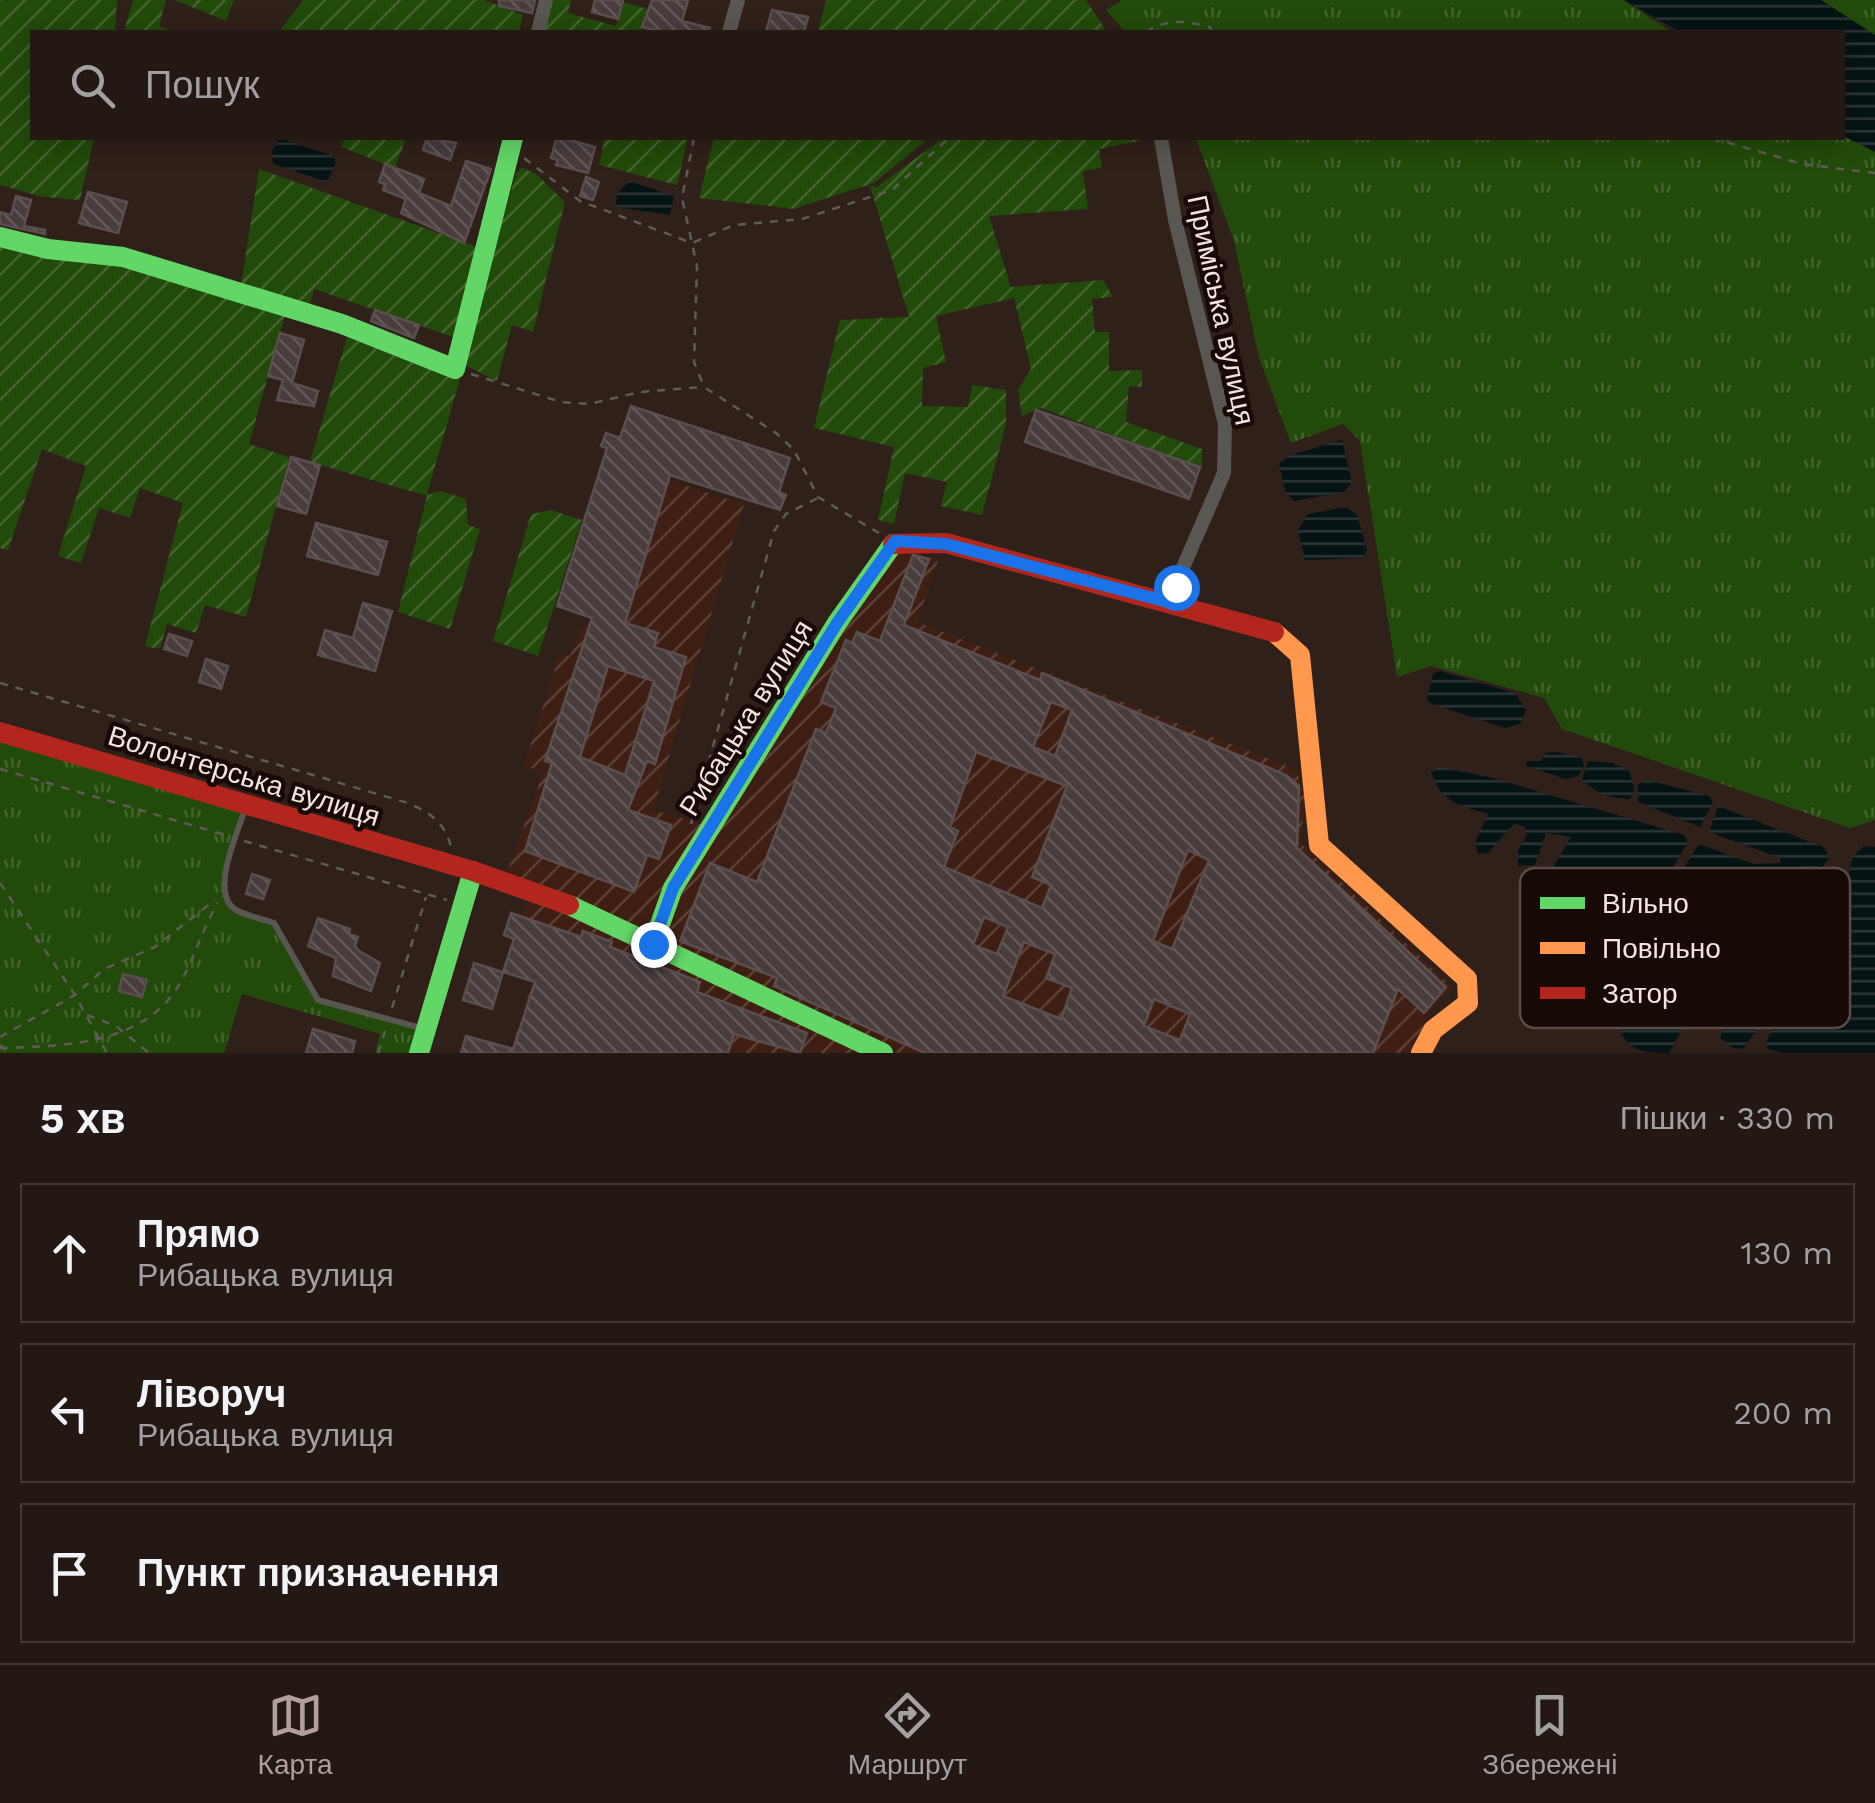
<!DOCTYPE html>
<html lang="uk">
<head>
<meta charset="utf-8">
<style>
  body { margin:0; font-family:"Work Sans",sans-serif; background:#302522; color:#f1f3f6 }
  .stop { position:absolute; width:30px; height:30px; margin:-22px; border:8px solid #1a73e8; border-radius:50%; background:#fff }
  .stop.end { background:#1a73e8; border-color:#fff; box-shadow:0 2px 10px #0008 }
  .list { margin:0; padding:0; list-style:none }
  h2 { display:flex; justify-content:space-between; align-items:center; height:130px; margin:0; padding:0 40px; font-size:42px }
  h2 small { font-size:32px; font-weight:400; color:#a3a0a0 }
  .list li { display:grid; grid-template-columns:65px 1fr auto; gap:30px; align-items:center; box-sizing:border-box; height:140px; margin:0 20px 20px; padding:0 20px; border:2px solid #413734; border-radius:0px }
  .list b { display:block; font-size:38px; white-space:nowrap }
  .list p { margin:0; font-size:32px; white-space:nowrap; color:#a3a0a0 }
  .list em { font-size:32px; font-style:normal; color:#a3a0a0 }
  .icon { flex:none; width:55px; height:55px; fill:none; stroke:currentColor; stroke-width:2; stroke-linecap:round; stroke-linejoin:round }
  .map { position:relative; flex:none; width:1875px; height:1053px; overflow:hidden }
  .search { position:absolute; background:#241814; box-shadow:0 5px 25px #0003; left:30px; right:30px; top:30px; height:110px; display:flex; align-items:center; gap:25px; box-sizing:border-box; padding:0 35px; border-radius:0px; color:#a3a0a0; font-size:38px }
  .sheet { height:610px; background:#241814 }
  nav { display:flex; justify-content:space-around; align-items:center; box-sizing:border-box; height:140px; border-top:2px solid #413734; background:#241814; font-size:28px; color:#a3a0a0 }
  nav a { display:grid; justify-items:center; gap:5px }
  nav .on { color:#b19f99 }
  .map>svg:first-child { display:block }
  .industrial { fill:url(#industrial-furrows) }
  .grass { fill:url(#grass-tufts); fill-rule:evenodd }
  .garden { fill:url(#garden-furrows) }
  .water { fill:url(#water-rules) }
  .building { fill:url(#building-back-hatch); stroke:#5b4e4f; stroke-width:2.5; fill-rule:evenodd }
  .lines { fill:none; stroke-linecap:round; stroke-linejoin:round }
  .path { stroke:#605b56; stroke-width:2.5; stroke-dasharray:8 8; stroke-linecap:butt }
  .lane { stroke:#5a5651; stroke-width:6 }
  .street { stroke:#5a5651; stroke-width:14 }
  .fast { stroke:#63d668; stroke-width:20 }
  .slow { stroke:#ff974d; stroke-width:20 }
  .jam { stroke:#b3261e; stroke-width:20 }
  .route { stroke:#1a73e8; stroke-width:12 }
  .labels { text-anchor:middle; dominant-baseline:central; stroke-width:9; stroke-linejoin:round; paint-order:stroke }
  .street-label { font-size:28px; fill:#f7e3dd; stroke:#170a06 }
  .key { fill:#170a06; stroke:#5a4b46; stroke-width:2.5 }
  .key-label { font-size:28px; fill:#f7e3dd }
</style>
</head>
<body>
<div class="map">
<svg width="1875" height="1053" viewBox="0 0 1875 1053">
  <defs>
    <pattern id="industrial-furrows" width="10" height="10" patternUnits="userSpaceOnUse" patternTransform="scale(2.5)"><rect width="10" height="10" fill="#3f1f13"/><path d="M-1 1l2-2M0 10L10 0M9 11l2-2" fill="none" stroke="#5c3f35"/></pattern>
    <pattern id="grass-tufts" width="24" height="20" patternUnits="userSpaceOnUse" patternTransform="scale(2.5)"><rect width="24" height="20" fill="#224a0a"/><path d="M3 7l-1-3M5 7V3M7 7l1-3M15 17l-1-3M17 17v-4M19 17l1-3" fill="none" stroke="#43642d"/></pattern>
    <pattern id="garden-furrows" width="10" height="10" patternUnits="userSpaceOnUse" patternTransform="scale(2.5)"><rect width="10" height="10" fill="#224a0a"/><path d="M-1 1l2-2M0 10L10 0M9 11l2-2" fill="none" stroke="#43642d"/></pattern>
    <pattern id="water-rules" width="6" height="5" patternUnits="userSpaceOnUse" patternTransform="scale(2.5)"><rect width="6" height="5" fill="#061315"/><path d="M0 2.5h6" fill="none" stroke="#2b3537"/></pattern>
    <pattern id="building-back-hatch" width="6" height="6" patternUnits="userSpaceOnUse" patternTransform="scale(2.5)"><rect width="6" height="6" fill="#483c3d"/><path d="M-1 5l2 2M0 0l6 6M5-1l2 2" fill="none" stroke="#635859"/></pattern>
  </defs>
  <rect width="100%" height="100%" fill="#30201a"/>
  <polygon class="industrial" points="639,471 744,504 653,810 712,827 856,600 900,553 939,558 917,622 1295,769 1306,794 1300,843 1453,988 1429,1011 1412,1053 510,1053 539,962 511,954 530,893 503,884 543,773 524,765 560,653 570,656 578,635 591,619"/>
  <g class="grass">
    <polygon points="1122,0 1623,0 1672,32 1125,32 1106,10"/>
    <polygon points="1821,0 1875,0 1875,35"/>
    <polygon points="1843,128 1875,145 1875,820 1850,828 1562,729 1544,698 1431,666 1397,677 1360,441 1343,424 1291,443 1259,358 1234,241 1196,138 1842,138"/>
    <path d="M0,732L246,805C239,829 208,893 236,910C247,916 262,919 274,923L318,1000L426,1029L419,1053H375L380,1034L242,994L224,1053H0ZM123,974L147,980L142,997L119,991Z"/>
  </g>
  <g class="garden">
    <polygon points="0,0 117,0 115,32 32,32 32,138 94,138 80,200 43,197 0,185"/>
    <polygon points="133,0 166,0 159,26 176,32 124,32"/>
    <polygon points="175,0 234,0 226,21"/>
    <polygon points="303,0 484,0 523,15 519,32 279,32"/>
    <polygon points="549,0 571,0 568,13 616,26 623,2 647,9 641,32 541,32"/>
    <polygon points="826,0 1086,0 1107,32 818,32"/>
    <polygon points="345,138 406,138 395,168 341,147"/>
    <polygon points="594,138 688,138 677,185 599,165 604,141"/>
    <polygon points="714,138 929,138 874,183 793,209 699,198"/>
    <polygon points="943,138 1152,138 1099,149 1102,168 1083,171 1088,209 989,216 1011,287 1103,280 1113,297 1092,299 1095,332 1109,332 1109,371 1142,370 1142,387 1129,386 1126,422 1202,449 1202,468 1041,408 1022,416 1018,390 1031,369 1014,298 936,316 946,362 923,368 922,406 968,407 972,385 1006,390 1006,424 982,515 941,506 947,482 905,473 894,524 878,520 894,447 814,428 840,320 909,317 870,186 877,187"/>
    <polygon points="522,168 535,173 565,202 533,332 512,325 497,381 463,364 516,173"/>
    <polygon points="259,169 483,249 459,339 314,289 308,311 241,285"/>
    <polygon points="0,244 122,263 285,315 249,444 289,457 246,617 205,605 196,633 167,624 160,649 145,646 183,503 140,488 130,518 99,508 81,563 58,556 86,466 42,449 8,550 0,548"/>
    <polygon points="347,337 460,378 427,495 441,491 466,499 468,525 480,529 450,629 398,612 427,496 310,462"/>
    <polygon points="551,510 582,520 538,656 493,641 531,514"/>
  </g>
  <g class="water">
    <polygon points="1624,0 1821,0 1875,35 1875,152 1843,136 1842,32 1680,32"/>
    <polygon points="279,138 333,156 336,163 327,182 273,164 272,151"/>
    <polygon points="629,181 674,196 670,215 616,207 617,194"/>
    <polygon points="1342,440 1352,482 1344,492 1294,501 1286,493 1279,464 1288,456"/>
    <polygon points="1346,507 1357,515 1367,550 1363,558 1305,560 1298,530 1308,514"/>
    <polygon points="1440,671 1515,693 1526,710 1520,724 1505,728 1432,704 1427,699 1433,674"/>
    <polygon points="1555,752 1582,758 1584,766 1578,776 1565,779 1527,766 1526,761 1541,761 1546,753"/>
    <path d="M1588,761L1613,763L1629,771L1634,789L1630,799C1612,799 1596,793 1582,780Z"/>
    <path d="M1440,767L1493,778L1684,835L1688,842L1669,874L1604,867L1583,871L1557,888L1551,881L1553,867L1571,837L1546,833L1535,865L1518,866V850L1527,835L1524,826L1514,824L1488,853L1478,854L1475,843L1488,814C1458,805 1442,803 1431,772Z"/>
    <polygon points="1648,780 1709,796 1713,802 1700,827 1638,802 1638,784"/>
    <path d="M1718,806L1825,848L1829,859L1821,868C1795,859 1753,882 1748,908L1763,921L1780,906L1789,909L1790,917L1755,1032L1744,1048L1735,1049L1720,1038L1740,975L1736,961L1730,957L1720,962L1669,1053C1648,1053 1632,1053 1621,1033L1628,1014C1635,1012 1647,1012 1653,1008C1688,988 1664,941 1685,911C1699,912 1711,920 1724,918L1731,907L1729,897L1685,881L1680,874L1699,844L1754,864L1781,863L1780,858L1709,832Z"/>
    <polygon points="1864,846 1875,847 1875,1053 1783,1053 1768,1049 1766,1042 1798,974 1844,897 1853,856"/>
  </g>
  <g class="building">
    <polygon points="499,0 535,0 532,13 499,6"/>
    <polygon points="595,0 623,0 618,19 592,12"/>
    <polygon points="652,0 688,0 682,21 710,28 709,32 663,32 642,27"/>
    <polygon points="772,10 808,17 804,32 766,32"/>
    <polygon points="427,138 456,143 450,160 423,150"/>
    <polygon points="563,138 595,147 588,173 556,165 558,160 551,158 556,140"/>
    <polygon points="466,161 491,169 464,243 401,213 406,199 383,190 385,184 379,182 385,164 424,179 419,193 451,206"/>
    <polygon points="586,177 599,182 593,200 580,196"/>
    <polygon points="88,192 127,202 118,233 79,223"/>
    <polygon points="16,196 31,200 24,226 45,230 45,234 0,224 0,212 11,215"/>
    <polygon points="375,310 419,325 414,338 371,321"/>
    <polygon points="280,333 304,340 292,383 318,391 314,406 277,400 283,380 268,376"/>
    <path d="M631,406L790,458L779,492L786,495L780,510L670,475L625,623L658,633L654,647L686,657L655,764L647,761L628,810L671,825L659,859L647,855L634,892L525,851L552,763L545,761L592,618L557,606L607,448L601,446L606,433L620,438ZM608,666L654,681L625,775L580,757Z"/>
    <polygon points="1036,410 1200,467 1189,499 1025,442"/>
    <polygon points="291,457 320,465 306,514 277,506"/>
    <polygon points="316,523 387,542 378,575 307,556"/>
    <path d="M913,555L929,559L904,625L1040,680L1042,673L1286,775L1299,786L1297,848L1446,987L1424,1013L1398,989L1373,1053H925L774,986L777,978L680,941L710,863L757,882L816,729L826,733L836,708L821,702L846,640L852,643L857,632L880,641ZM1051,702L1072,710L1055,756L1033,747ZM976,752L1067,786L1032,877L1051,885L1042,908L944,867L958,831L950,827ZM1188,850L1209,860L1172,949L1153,941ZM984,917L1008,927L997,954L973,945ZM1024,942L1055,954L1046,978L1072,988L1061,1019L1003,996ZM1154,999L1190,1014L1180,1040L1144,1026Z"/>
    <polygon points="363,603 392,611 375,671 318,655 325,630 353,638"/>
    <polygon points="169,634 192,641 187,656 164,649"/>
    <polygon points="206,659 228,666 221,689 199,682"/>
    <polygon points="252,874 270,880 263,899 246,894"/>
    <polygon points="511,913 581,937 583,931 612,942 610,947 700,982 697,992 807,1033 800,1053 734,1034 728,1053 512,1053 535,982 503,972 514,939 504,935"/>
    <polygon points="318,918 350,929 349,934 358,937 355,946 359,951 380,963 371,991 333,976 336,958 308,946"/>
    <polygon points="474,963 503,972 492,1009 463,1000"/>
    <polygon points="123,974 147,980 142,997 119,991"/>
    <polygon points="313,1029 355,1041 352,1053 306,1053"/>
    <polygon points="466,1036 513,1049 512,1053 461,1053"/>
  </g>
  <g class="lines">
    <g class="path">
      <path d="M1146,32C1168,18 1186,21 1210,27L1212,32"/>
      <polyline points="694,138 682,198 697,266 694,362 704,387 776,433 794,450 818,497 879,533"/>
      <polyline points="1712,138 1802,164 1875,173"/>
      <polyline points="524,158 580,201 692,243 734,225 802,219 892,190 949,138"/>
      <polyline points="471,374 561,402 589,404 640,392 702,387"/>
      <path d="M0,683L408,803C431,813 445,823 451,847"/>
      <polyline points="0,769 222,834"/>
      <polyline points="691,824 774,531 786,514 818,498"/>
      <polyline points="244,841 447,900"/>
      <polyline points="0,883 75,995 107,1053"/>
      <polyline points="392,1008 426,897"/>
      <polyline points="87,1015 116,1026 149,1053"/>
      <polyline points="0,1037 75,995 104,969 155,947 215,900"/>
      <polyline points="0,1045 8,1053"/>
      <path d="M0,1048C59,1046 134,1046 173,994C193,966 200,932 218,903"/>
      <polyline points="378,1053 385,1031"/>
    </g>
    <path class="lane" d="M246,806C239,831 208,893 236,910C247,916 262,919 274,923L318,1000L421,1028"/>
    <g class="street">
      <polyline points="538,32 546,0"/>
      <polyline points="729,32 738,0"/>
      <polyline points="1161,138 1175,220 1225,424 1224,473 1168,602"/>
    </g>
    <g class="fast">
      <polyline points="0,237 48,249 123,257 342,324 455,369 513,138"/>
      <polyline points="569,905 883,1053"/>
      <polyline points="653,944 673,888 837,623 893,544"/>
      <polyline points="419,1053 473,871"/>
    </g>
    <polyline class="slow" points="1274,632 1300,655 1319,845 1467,979 1468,1003 1433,1030 1421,1053"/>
    <g class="jam">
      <polyline points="893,544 946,543 1274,632"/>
      <polyline points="0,732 473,871 569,905"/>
    </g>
  </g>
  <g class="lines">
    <polyline class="route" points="653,944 673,888 837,623 895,541 946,544 1168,602 1176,587"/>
  </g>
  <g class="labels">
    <g class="street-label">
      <text transform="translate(1221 310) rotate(78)">Приміська вулиця</text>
      <text transform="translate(746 718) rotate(-58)">Рибацька вулиця</text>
      <text transform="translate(244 776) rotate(17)">Волонтерська вулиця</text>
    </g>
  </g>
  <rect x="1520" y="868" width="330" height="160" rx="15" class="key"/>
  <rect x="1540" y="897" width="45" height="12" fill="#63d668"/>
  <rect x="1540" y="942" width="45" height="12" fill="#ff974d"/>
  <rect x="1540" y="987" width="45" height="12" fill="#b3261e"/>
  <g class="key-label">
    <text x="1602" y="913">Вільно</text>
    <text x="1602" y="958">Повільно</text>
    <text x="1602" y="1003">Затор</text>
  </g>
</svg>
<div class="stop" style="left:1176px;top:587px"></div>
<div class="stop end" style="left:653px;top:944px"></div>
<div class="search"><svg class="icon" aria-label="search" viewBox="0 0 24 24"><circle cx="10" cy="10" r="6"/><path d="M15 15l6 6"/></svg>Пошук</div>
</div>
<section class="sheet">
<h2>5 хв<small>Пішки · 330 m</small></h2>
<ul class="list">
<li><svg class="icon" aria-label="ahead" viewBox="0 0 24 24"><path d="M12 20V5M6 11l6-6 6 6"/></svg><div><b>Прямо</b><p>Рибацька вулиця</p></div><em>130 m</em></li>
<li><svg class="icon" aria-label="left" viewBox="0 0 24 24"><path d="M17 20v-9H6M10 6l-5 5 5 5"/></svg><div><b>Ліворуч</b><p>Рибацька вулиця</p></div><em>200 m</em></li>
<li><svg class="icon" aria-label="arrive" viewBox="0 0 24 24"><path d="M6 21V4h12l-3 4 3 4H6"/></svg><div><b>Пункт призначення</b></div></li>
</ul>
</section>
<nav>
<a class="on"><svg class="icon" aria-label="map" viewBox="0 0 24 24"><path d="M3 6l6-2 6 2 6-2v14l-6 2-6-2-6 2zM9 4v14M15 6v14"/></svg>Карта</a>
<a><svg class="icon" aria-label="directions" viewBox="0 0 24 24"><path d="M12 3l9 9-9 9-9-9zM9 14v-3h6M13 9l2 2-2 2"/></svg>Маршрут</a>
<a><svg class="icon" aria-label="saved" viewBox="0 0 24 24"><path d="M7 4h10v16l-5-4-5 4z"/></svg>Збережені</a>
</nav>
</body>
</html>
